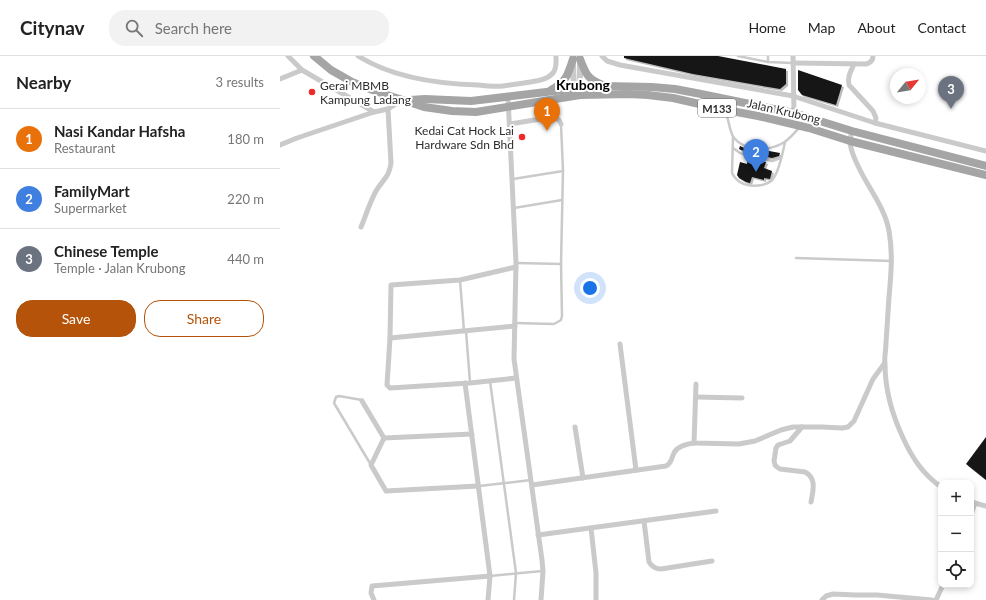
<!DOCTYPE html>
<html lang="en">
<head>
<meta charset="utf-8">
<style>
  body { margin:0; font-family:Lato,sans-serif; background:#f2f2f2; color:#222 }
  .controls { position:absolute; right:12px; bottom:12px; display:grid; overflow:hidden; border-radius:8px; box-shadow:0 2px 6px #0003 }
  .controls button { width:36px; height:36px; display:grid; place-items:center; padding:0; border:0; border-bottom:1px solid #e0e0e0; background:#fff; color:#222; font:20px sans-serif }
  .compass { position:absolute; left:610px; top:12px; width:36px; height:36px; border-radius:50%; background:#fff; box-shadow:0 2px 6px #0003; rotate:60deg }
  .you { position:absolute; left:310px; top:232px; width:14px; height:14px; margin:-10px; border:3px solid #fff; border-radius:50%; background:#1a73e8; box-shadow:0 0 0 6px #1a73e833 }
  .badge { display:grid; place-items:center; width:26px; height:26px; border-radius:50%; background:#b45309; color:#fff; font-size:13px; font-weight:700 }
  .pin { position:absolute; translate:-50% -33px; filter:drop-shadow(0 1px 2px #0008) }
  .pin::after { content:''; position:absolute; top:21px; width:14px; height:12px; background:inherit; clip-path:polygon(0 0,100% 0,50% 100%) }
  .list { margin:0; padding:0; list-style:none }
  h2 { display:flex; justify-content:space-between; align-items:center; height:52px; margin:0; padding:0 16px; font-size:17px }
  h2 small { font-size:13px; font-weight:400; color:#767676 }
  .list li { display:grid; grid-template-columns:26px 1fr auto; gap:12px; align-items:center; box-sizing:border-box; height:60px; padding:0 16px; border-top:1px solid #e0e0e0 }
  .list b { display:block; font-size:15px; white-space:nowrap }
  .list p { margin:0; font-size:13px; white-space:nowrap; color:#767676 }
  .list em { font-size:13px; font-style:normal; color:#767676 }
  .actions { display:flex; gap:8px; padding:12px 16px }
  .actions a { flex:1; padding:9px 0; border:1px solid #b45309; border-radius:16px; text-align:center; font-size:14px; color:#b45309 }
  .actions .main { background:#b45309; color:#fff }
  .icon { flex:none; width:22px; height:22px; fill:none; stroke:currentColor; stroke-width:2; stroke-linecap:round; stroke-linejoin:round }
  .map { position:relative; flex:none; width:706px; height:544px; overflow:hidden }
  header { display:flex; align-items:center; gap:24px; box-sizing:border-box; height:56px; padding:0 20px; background:#fff; border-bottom:1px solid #e0e0e0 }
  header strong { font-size:19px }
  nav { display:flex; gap:22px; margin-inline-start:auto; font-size:14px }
  .search { width:280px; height:36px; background:#f2f2f2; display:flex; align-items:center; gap:10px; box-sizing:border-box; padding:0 14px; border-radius:16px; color:#767676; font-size:15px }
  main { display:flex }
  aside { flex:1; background:#fff }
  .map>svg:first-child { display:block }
  .building { fill:#141414; filter:url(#shadow) }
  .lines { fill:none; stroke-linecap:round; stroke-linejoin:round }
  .service { stroke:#cacaca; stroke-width:2.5 }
  .minor { stroke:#cacaca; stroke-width:5 }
  .tertiary { stroke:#cacaca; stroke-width:6 }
  .primary { stroke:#a5a5a5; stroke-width:8 }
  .poi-dot { fill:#ed2a27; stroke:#fff; stroke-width:1.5 }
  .labels { text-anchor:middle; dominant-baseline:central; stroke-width:4; stroke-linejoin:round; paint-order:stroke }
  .shield { fill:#fff; stroke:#6c6c6c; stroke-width:1 }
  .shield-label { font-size:11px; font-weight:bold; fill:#2d2d2d }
  .poi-label { font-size:12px; fill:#2d2d2d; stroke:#fff; text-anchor:start }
  .street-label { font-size:12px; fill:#2d2d2d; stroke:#fff }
  .quarter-label { font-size:14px; font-weight:bold; fill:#000; stroke:#fff }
</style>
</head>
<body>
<header>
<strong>Citynav</strong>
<div class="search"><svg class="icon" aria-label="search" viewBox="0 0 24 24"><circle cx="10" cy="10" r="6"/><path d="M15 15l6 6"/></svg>Search here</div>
<nav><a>Home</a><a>Map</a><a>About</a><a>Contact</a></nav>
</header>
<main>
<aside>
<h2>Nearby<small>3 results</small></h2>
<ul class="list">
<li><span class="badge" style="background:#e8710a">1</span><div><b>Nasi Kandar Hafsha</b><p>Restaurant</p></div><em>180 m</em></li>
<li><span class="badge" style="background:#3f7fe0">2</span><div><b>FamilyMart</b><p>Supermarket</p></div><em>220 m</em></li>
<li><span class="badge" style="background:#6b7280">3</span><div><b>Chinese Temple</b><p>Temple · Jalan Krubong</p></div><em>440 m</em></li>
</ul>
<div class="actions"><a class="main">Save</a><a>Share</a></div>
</aside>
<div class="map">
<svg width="706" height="544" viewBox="0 0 706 544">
  <defs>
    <filter id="shadow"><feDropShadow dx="2" dy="2" stdDeviation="0" flood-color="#0004"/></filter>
  </defs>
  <rect width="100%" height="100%" fill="#fff"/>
  <g class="building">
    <polygon points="344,0 438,0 506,13 506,28 500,33 413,18 344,2"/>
    <polygon points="518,14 562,29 556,49 522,39 518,34"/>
    <polygon points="460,90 471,95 478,96 489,95 500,97 499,100 492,102 461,94 459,93"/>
    <polygon points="468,102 486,106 484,112 492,115 490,123 484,122 484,124 472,121 470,127 466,126 459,122 457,119 460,106 467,108"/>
    <polygon points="706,381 706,424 686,408"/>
  </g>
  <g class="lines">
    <g class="service">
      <polyline points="458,0 488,6 512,7"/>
      <polyline points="488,6 488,0"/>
      <path d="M446,55C448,63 450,77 454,82C466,96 489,95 503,87C510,83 514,77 519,72"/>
      <path d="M453,81L452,117C458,129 470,131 482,129C486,128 491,126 493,123C499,115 503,96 505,86"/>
      <polyline points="453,92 460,97 492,105 501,102"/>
      <polyline points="233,123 283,115"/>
      <polyline points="234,152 282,144"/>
      <polyline points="516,202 612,205"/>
      <polyline points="237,207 281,208"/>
      <polyline points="180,224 184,275"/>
      <polyline points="235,267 274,268 281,264 282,260 281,208 283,115 281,68"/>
      <polyline points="186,275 190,326"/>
      <polyline points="210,325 236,517 234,544"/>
      <polyline points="82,344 59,340 56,341 54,347 91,409"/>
      <polyline points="199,430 251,424"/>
      <polyline points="210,520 262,515"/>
    </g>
    <g class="minor">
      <polyline points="8,0 22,14 94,56"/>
      <path d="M78,0C113,22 158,28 198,29C206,30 215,31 223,30C230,29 237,28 244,27C254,25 266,25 273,17C277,12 276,6 276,0"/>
      <polyline points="322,0 327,5 340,9 513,40 595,67 706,95"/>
      <polyline points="513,0 514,57"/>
      <path d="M513,7L586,8C590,7 593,5 593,0"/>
      <path d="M574,8C571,15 567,21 569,29L593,55L596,62L595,67"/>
      <polyline points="0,23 22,14"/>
      <polyline points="228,41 236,207 234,303 262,504 263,515 261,544"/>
      <polyline points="230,68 273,61 279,64 281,68"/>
      <path d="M572,75C571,79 570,83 570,87C571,96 575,104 579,112C589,133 605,152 609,175C613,197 611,219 609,241C608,257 607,272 606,287C606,294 604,301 605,308C605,334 613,361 624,384C633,403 643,418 661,431"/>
      <polyline points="0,89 17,82 94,56 108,53 122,44"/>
      <path d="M81,171C86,159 90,146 96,135C103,123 109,122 111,107L108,53"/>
      <polyline points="236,211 180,224 111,229 110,282 107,329 110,332 190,327 236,322"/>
      <polyline points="110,282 235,270"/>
      <polyline points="340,288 356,414"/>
      <polyline points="185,327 210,520 208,544"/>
      <polyline points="416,328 414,387 459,388 475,385 501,374 513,371 542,371 562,372 568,371 574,365 593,323 604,308"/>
      <polyline points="416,341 462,342"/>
      <polyline points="82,345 104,382 192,378"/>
      <polyline points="295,371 303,422"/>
      <path d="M522,371L510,385L498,389L496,392L494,405L495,409L497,411L500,413L525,416C537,422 533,435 531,446"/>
      <polyline points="104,382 91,409 106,435 198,430"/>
      <path d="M252,429L386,410C392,407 391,403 394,397C397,390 407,388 414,387"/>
      <polyline points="691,446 706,450"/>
      <polyline points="691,459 695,447"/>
      <path d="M364,465L369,506C372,511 375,513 381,513L432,505"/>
      <polyline points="311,472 316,517 316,544"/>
      <polyline points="258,479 436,455"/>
      <polyline points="94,544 91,537 92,530 210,520"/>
      <polyline points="542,544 546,540 553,538 575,539 597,539 652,544"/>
      <polyline points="656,544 663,529"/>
    </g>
    <g class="tertiary">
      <polyline points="300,6 300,35"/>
      <polyline points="293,7 294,36"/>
    </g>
    <g class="primary">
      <polyline points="34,0 51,14 72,26 95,35 144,51 172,55 196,56 300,39 349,38 368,39 393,42 446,54 478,60 529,72 570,85 706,119"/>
      <path d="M300,3C306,18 307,23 323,29"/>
      <path d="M271,34C286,26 288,19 293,3"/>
      <polyline points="130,44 145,43 191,45 300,32 325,30 372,31 395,33 421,38 514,57 572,75 706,110"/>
    </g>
  </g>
  <g class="poi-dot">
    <circle cx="32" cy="36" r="4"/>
    <circle cx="242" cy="81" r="4"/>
  </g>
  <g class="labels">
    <rect class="shield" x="418" y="43" width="38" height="18" rx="3"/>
    <g class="shield-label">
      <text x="437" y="52">M133</text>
    </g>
    <g class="poi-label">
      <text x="40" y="29">Gerai MBMB<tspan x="40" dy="14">Kampung Ladang</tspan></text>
      <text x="234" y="74" text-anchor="end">Kedai Cat Hock Lai<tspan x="234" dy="14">Hardware Sdn Bhd</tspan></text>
    </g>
    <g class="street-label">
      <text transform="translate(504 55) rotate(13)">Jalan Krubong</text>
    </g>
    <g class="quarter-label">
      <text x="303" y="28">Krubong</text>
    </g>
  </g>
</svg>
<div class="controls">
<button>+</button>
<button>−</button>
<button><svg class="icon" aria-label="locate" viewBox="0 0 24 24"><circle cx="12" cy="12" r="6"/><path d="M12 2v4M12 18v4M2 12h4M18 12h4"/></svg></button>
</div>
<svg class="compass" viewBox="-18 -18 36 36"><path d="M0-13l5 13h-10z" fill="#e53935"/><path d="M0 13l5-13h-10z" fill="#767676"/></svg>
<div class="you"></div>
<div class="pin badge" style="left:267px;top:75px;background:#e8710a">1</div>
<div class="pin badge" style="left:476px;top:116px;background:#3f7fe0">2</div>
<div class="pin badge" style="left:671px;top:53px;background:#6b7280">3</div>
</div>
</main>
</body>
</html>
